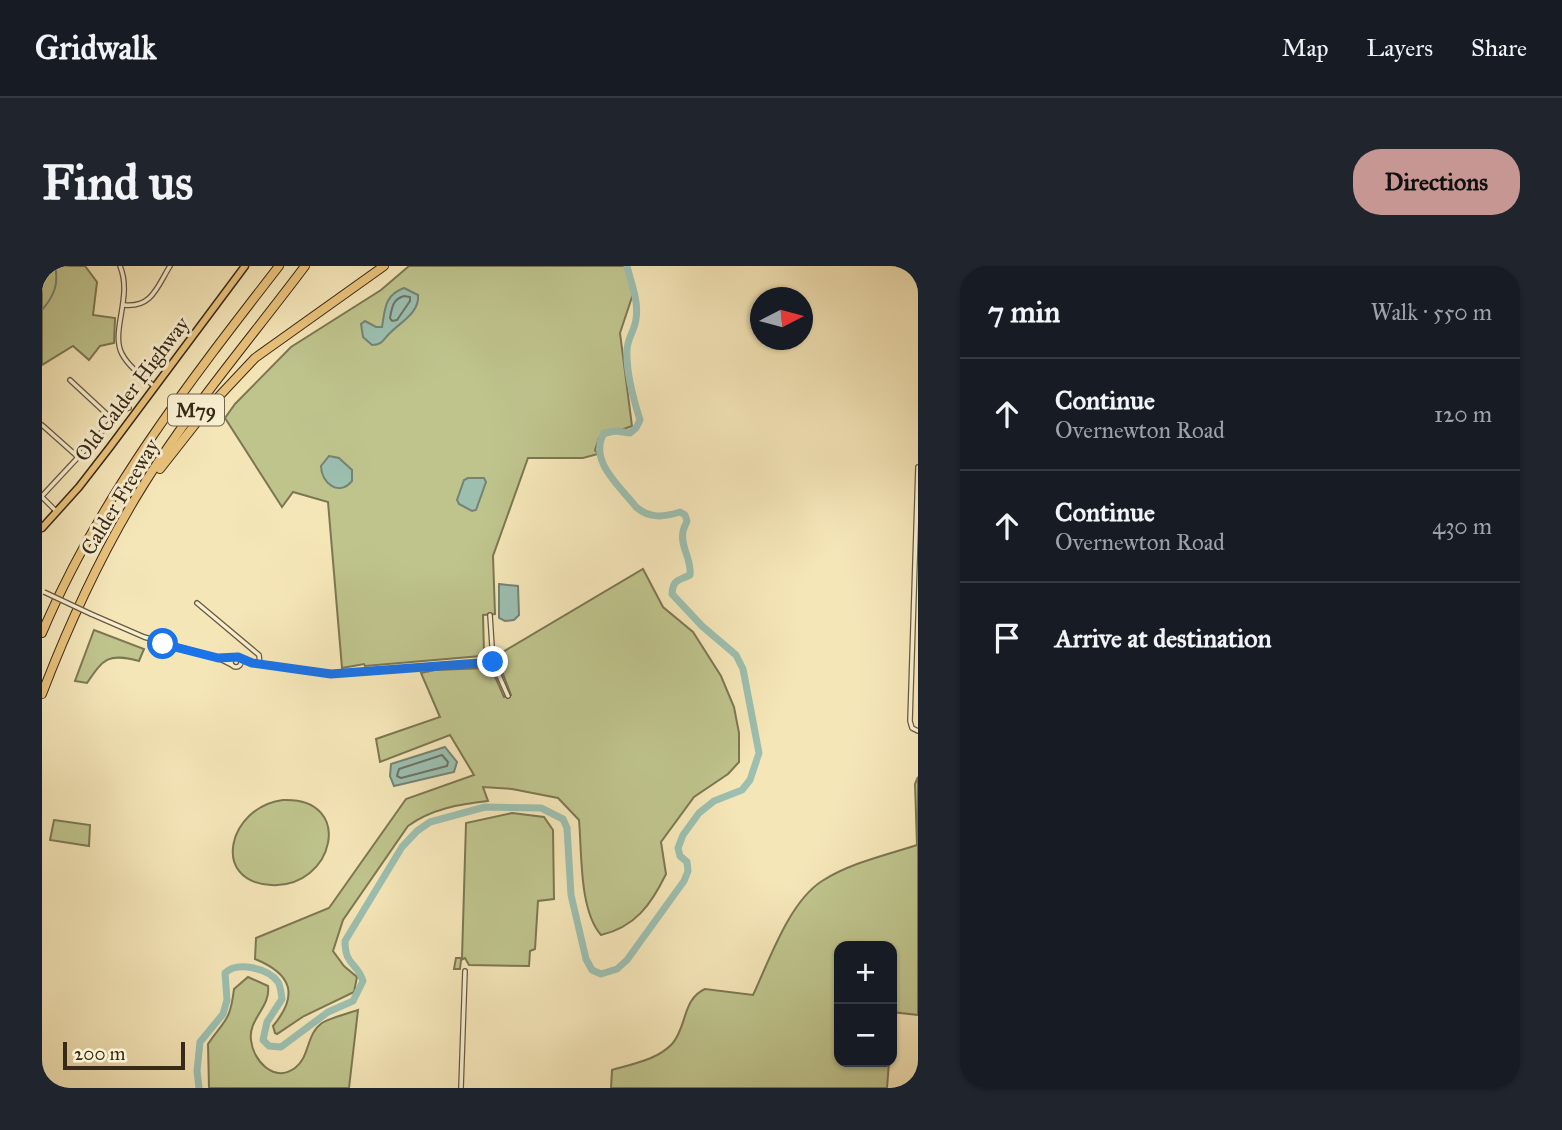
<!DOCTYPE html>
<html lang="en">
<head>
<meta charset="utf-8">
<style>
  body { margin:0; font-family:"IM FELL Great Primer",serif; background:#20242c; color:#f1f3f6 }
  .controls { position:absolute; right:21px; bottom:21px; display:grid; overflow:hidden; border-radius:14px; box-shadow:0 2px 5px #0004 }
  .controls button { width:63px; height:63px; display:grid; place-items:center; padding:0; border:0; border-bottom:2px solid #363941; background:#171b24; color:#f1f3f6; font:35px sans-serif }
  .compass { position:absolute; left:708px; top:21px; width:63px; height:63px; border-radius:50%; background:#171b24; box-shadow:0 2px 5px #0004; rotate:84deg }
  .scale { position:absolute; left:21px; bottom:18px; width:122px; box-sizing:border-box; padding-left:7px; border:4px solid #382a19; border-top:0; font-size:19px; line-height:24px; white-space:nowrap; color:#382a19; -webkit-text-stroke:5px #f8efd1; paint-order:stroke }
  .stop { position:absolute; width:21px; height:21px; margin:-16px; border:5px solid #1a73e8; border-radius:50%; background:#fff }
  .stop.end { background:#1a73e8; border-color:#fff; box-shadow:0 2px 7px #0008 }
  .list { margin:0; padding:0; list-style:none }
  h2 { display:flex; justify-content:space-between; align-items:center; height:91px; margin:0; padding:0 28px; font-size:30px }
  h2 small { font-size:23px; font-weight:400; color:#9ea1a6 }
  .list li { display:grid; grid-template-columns:46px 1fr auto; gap:21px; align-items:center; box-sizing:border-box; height:112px; padding:0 28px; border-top:2px solid #363941 }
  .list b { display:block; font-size:26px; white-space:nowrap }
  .list p { margin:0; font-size:23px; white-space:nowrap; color:#9ea1a6 }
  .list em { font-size:23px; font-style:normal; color:#9ea1a6 }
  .icon { flex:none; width:38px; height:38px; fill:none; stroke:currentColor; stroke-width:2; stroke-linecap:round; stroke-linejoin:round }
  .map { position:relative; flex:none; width:876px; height:822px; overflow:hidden; border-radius:28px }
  header { display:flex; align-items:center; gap:42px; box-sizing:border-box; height:98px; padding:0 35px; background:#171b24; border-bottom:2px solid #363941 }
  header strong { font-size:33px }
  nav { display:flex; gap:38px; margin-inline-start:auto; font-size:24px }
  .intro { display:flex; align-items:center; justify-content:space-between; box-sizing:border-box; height:168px; padding:0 42px }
  h1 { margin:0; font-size:49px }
  .button { padding:18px 32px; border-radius:28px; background:#c59692; color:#111; font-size:24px; font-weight:700 }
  main { display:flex; gap:42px; padding:0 42px }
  aside { flex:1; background:#171b24; border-radius:28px; box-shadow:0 2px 5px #0004 }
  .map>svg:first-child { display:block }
  .green { fill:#bfc48d; stroke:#7c7753; stroke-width:2 }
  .water { fill:#9cbfb0; stroke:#748374; stroke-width:2 }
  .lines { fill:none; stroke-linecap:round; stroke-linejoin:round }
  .shore { stroke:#6a7464; stroke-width:2 }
  .stream { stroke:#748374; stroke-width:2 }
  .river { stroke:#9cbfb0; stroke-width:7 }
  .minor-casing { stroke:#675941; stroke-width:6 }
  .primary-casing { stroke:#382a19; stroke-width:9 }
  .motorway-casing { stroke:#382a19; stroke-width:10 }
  .minor { stroke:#f8efd1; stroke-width:3.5 }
  .primary { stroke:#eac37c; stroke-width:6 }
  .motorway { stroke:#eac37c; stroke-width:8 }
  .minor-bridge-casing { stroke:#675941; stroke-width:6; stroke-linecap:butt }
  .minor-bridge { stroke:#f8efd1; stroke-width:3.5 }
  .route { stroke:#1a73e8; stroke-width:9 }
  .labels { text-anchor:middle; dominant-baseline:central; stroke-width:6; stroke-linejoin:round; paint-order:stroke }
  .shield { fill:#f8efd1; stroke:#726550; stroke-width:2 }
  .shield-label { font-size:19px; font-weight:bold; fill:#382a19 }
  .street-label { font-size:21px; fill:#382a19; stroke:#f8efd1 }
</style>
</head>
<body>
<header>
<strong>Gridwalk</strong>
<nav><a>Map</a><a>Layers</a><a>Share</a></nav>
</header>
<div class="intro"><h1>Find us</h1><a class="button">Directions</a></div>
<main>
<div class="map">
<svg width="876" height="822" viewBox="0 0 876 822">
  <rect width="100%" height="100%" fill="#f5e6b8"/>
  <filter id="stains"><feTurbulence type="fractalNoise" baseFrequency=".00286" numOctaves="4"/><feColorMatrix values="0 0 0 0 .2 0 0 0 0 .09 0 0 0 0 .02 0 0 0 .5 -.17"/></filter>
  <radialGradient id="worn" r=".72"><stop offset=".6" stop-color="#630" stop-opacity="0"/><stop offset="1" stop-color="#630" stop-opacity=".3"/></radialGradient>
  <g class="green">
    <polygon points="0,0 43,0 55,16 51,49 73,52 72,77 58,80 47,94 31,80 0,99"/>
    <polygon points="367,0 585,0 591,28 578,67 590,160 557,172 553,184 556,188 541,192 486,192 451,290 453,348 441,349 442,387 439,390 323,400 322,398 300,402 286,236 251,226 240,241 183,152 193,138 249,81 339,24"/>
    <path d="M601,303L621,341L651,366L679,410L692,441L697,467V496L686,508L652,531L619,576L624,608C609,639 593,661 559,669C537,644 540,587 537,554L516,532L470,523L441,521L446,535C418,538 389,543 366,560L301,654L291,685L302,700L315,711L312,726L262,750L235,768L233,767L231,760C257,729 250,708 213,693L214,672L287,642L364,533L432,509L408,469L338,496L334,473L398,451L379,407L393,404L447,402L451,406L462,431L469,429L454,390Z"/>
    <path d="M52,364L102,383L97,395C66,387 62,392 45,417L33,415Z"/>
    <path d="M876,511V749L850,746V680H797V796H847L845,822H569L570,804C590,798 615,794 630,778C645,762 640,733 663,723L711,729C727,695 747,636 780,615C808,597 844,589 875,579L873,518Z"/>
    <path d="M241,534C314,531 292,623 229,619C168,616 186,541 241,534Z"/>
    <polygon points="470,547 502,551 511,564 512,633 496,635 493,683 488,685 487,700 427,699 423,692 419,694 418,703 412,703 414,692 420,692 424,557"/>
    <polygon points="12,554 48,559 47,580 8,574"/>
    <path d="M206,711L226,720C229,741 206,753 209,774C211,795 232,817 253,802C268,791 264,768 280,757C290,751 305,748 316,744L307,822H167L166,778C183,753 188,756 192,723Z"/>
  </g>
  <g class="water">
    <path d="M362,22L376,29C378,46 359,56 349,66C341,73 341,79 330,79L321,71L319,58L323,55L334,61H340C343,44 342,29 362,22Z"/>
    <path d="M287,190L297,192L310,204V215C297,231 279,217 279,200Z"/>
    <polygon points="426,212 442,212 444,216 434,244 430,245 417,238 415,234 422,214"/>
    <polygon points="457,318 476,320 477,349 472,354 463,355 457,352"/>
    <polygon points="403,481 415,496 412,506 352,520 348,510 349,498"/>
  </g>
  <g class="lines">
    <g class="shore">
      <path d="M362,30L368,31V35L355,54L350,55L348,52C350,41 351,33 362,30Z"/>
      <polygon points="400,489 406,496 405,500 359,512 355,510 357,503"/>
    </g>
    <path class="stream" d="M0,44C12,30 17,18 13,0"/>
    <path class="river" d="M157,822L155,805L158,776L181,748L185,734L183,707C195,695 226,702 236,716C239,721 239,728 240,733L225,756L221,774L227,780L239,781L286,746L311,735L321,715C315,696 303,700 303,675L360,581L375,565L388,556L443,541L499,542L521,553L525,562L529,629L544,693L550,704L559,708L575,703L585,694L642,615L646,605L645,596L638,590L636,582L641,569L657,547L672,535L700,524L708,514L717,487L701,403L694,389L660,360L630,328C631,313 636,315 648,309C650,293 638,281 641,266C641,262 644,259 645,255L643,249L638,246C622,251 608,253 594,241C578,220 546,195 562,167L574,165L588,167L594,162L598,154C592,135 584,104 585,84C585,73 593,64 594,53C597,35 589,17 585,0"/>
    <defs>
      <g id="minor">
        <path d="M78,0C91,31 68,65 80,88C87,101 101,111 112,120"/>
        <path d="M82,39C110,42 115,21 128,0"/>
        <polyline points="28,114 70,153"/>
        <polyline points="0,159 36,191"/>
        <polyline points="876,201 868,455 870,462 876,465"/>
        <polyline points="0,230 81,143 87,142"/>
        <polyline points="0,231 15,246"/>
        <polyline points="155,337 217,389 218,399"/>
        <polyline points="49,348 102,371 176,392 190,399"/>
        <polyline points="448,349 451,396 466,430"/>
        <circle cx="194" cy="396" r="5"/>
        <polyline points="198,393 210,397 297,408 451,396"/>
        <polyline points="419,822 423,705"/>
      </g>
      <polyline id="primary" points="0,262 37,221 68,181 203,0"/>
      <g id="motorway">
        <polyline points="118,203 166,142 213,92 342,0"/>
        <path d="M0,367C57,232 147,116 237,0"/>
        <path d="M0,428C28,355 61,284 102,218C149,142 209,72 263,0"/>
      </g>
    </defs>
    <use href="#minor" class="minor-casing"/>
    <use href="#primary" class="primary-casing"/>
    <use href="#motorway" class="motorway-casing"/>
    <use href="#minor" class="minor"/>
    <use href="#primary" class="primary"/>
    <use href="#motorway" class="motorway"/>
    <defs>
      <polyline id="minor-bridge" points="2,326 49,348"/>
    </defs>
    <use href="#minor-bridge" class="minor-bridge-casing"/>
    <use href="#minor-bridge" class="minor-bridge"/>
  </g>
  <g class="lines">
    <polyline class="route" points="121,378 176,392 196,391 210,397 289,408 451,396"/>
  </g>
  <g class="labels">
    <rect class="shield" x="126" y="128.5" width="56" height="31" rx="5"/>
    <g class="shield-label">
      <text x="154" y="144">M79</text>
    </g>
    <g class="street-label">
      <text transform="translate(90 123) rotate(-53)">Old Calder Highway</text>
      <text transform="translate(78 231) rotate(-59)">Calder Freeway</text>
    </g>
  </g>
  <rect width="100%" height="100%" filter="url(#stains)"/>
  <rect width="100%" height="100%" fill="url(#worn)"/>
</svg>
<div class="controls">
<button>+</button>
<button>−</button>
</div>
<svg class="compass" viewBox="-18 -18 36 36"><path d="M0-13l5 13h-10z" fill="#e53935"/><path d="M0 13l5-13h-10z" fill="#9ea1a6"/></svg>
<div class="scale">200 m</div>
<div class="stop" style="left:121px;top:378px"></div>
<div class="stop end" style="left:451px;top:396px"></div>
</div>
<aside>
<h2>7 min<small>Walk · 550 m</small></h2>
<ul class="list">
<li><svg class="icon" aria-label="ahead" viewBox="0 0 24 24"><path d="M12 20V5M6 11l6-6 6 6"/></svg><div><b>Continue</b><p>Overnewton Road</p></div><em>120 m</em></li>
<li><svg class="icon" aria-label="ahead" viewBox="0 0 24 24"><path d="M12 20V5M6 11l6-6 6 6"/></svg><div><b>Continue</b><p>Overnewton Road</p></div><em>430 m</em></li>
<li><svg class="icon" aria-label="arrive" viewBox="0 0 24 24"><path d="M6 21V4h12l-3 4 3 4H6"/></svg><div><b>Arrive at destination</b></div></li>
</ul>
</aside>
</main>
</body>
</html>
